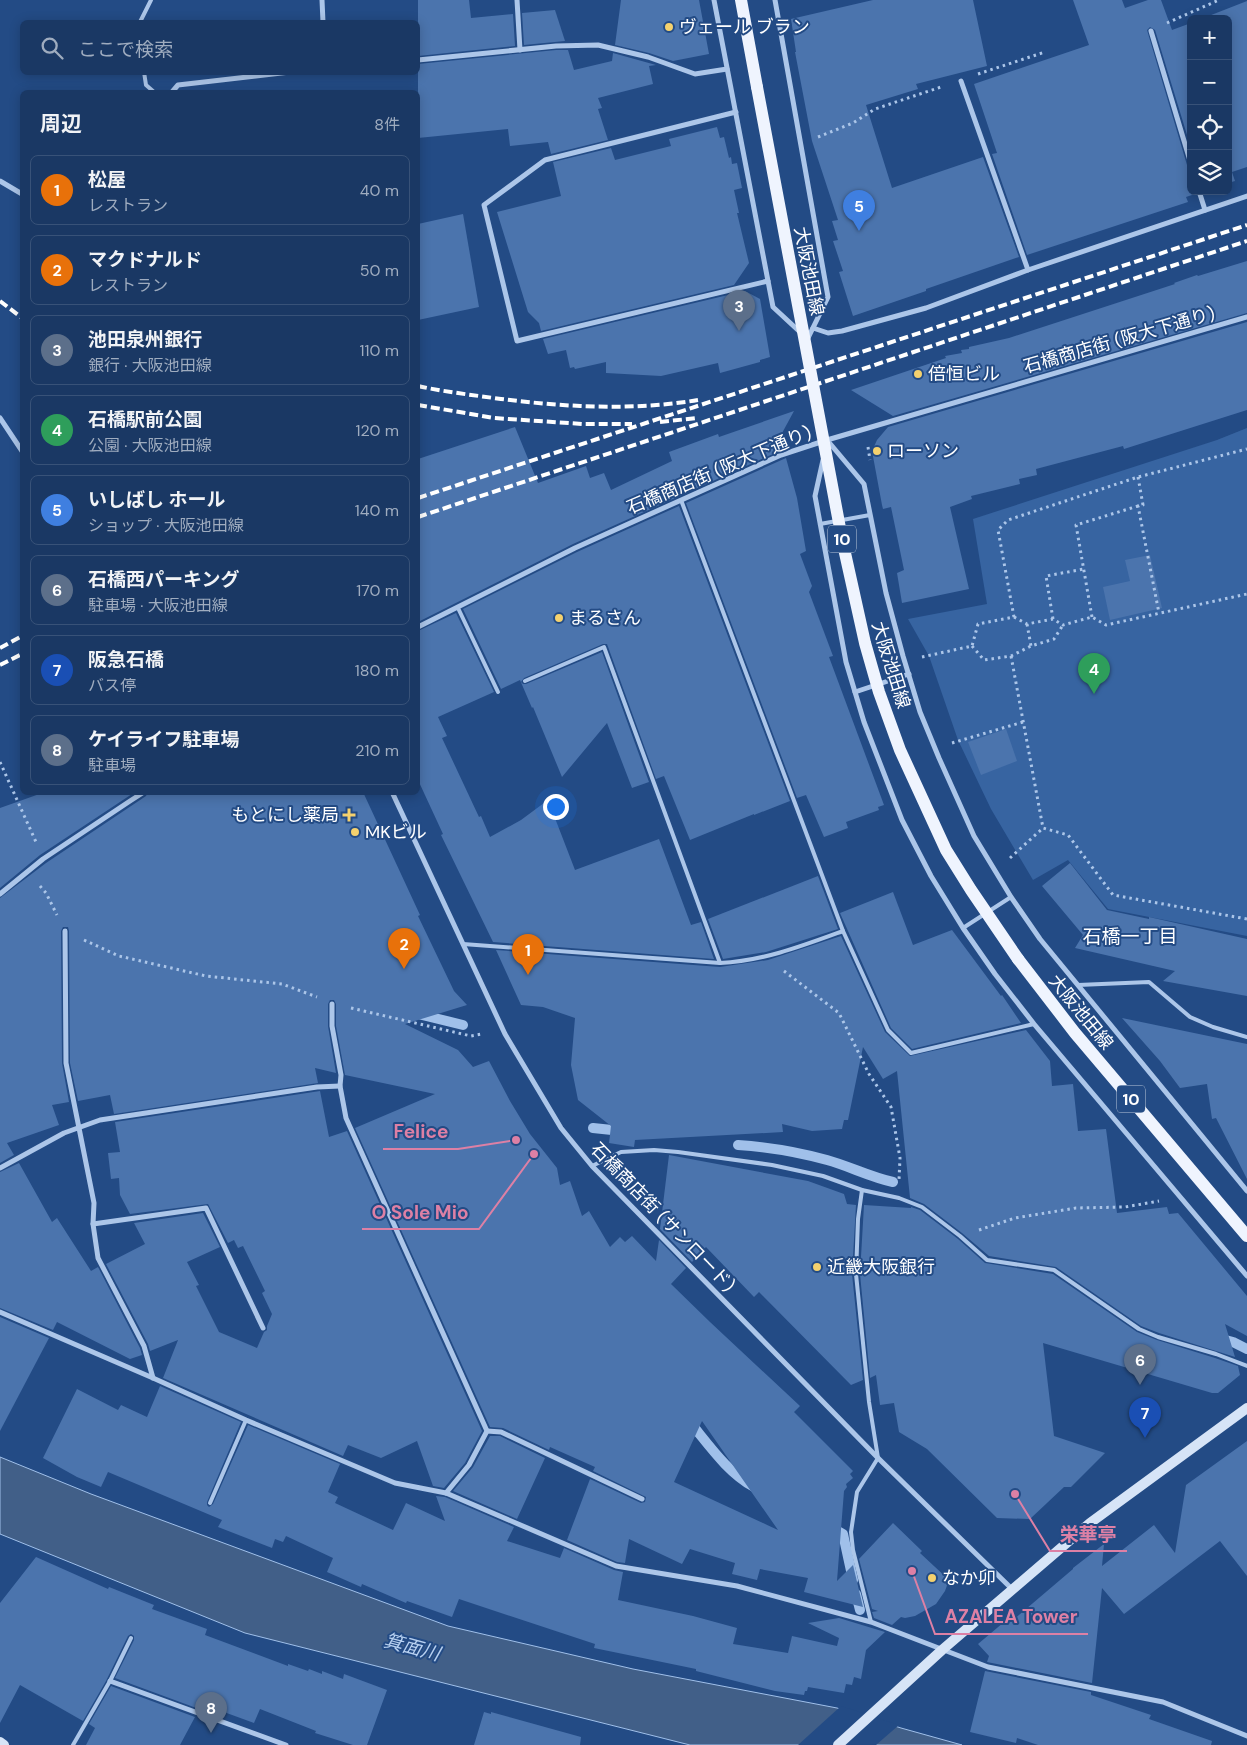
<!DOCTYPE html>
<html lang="ja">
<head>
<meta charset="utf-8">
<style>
  body { margin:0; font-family:"DM Sans","Noto Sans JP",sans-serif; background:#27436d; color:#f1f3f6 }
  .controls { position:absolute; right:15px; top:15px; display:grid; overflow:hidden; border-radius:8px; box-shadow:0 2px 12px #0003 }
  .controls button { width:45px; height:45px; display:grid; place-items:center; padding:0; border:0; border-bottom:1px solid #385278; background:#1a3864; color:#f1f3f6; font:25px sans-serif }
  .you { position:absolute; left:555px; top:806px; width:18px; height:18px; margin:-12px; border:4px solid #fff; border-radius:50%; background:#1a73e8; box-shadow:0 0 0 8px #1a73e833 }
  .badge { display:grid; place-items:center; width:32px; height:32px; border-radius:50%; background:#95b2f1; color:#fff; font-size:16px; font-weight:700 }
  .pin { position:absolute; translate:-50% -41px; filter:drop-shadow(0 1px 2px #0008) }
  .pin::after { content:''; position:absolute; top:26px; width:18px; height:15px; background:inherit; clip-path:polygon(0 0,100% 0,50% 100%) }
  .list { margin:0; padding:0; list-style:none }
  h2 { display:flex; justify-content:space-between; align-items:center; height:65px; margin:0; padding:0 20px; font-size:21px }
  h2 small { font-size:16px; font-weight:400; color:#9facbf }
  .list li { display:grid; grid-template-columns:32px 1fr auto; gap:15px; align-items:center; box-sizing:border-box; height:70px; margin:0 10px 10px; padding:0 10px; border:1px solid #385278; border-radius:8px }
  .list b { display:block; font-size:19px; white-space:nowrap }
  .list p { margin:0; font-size:16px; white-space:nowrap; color:#9facbf }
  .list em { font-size:16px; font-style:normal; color:#9facbf }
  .icon { flex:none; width:28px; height:28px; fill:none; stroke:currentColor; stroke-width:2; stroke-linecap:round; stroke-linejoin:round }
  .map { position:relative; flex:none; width:1247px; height:1745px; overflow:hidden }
  .search { position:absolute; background:#1a3864; box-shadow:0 2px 12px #0003; left:20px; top:20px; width:400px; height:55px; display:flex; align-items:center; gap:12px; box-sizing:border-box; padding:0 18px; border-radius:8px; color:#9facbf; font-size:19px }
  .panel { position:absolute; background:#1a3864; box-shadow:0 2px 12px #0003; left:20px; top:90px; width:400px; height:705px; border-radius:8px }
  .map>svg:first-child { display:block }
  .green { fill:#3764a1 }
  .water { fill:#415f88; stroke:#a0c0ea }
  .pier { fill:#234b85 }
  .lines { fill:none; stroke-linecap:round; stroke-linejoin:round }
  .stream { stroke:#a0c0ea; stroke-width:10 }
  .building { fill:#4b74ad; fill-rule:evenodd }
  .path { stroke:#acc6e9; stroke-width:3; stroke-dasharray:2.5 4; stroke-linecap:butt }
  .lane { stroke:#acc6e9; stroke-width:4 }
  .street { stroke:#acc6e9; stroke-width:5 }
  .secondary { stroke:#d6e4f7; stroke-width:10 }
  .primary { stroke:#eff4fe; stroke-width:12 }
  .rail { stroke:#fff; stroke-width:4; stroke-dasharray:9 4; stroke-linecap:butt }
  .primary-bridge { stroke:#eff4fe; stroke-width:12 }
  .poi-dot { fill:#f4d16e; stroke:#234b85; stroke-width:2 }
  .labels { text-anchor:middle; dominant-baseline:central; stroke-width:4; stroke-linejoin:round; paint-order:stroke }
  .shield { fill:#234b85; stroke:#bdc9da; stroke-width:1 }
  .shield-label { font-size:16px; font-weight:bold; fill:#fff }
  .poi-label { font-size:18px; fill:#fff; stroke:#234b85; text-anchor:start }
  .street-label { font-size:18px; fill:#fff; stroke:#234b85 }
  .neighbourhood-label { font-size:19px; fill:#fff; stroke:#234b85 }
  .water-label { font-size:19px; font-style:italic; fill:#b7d0f0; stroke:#234b85 }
  .leader { fill:none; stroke:#dd80a5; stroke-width:2 }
  .callout-dot { fill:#dd80a5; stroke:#234b85; stroke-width:2 }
  .callout-label { font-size:19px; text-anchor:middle; font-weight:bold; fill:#dd80a5; stroke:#234b85; stroke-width:4; stroke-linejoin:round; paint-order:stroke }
</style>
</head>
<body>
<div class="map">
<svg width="1247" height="1745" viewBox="0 0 1247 1745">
  <rect width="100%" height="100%" fill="#234b85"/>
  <polygon class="green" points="1247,428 1247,936 1108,909 1068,860 1033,880 991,809 958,740 929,656 908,619 987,604 973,519 1217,440"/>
  <polygon class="water" points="0,1457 91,1494 448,1626 633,1669 837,1708 901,1728 962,1745 690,1745 245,1633 0,1534"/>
  <polygon class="pier" points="841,1706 899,1725 876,1745 798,1745"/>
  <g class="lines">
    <g class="stream">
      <polyline points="418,1014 463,1025"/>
      <polyline points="593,1128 612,1130"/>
      <path d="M738,1145C768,1147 798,1152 827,1160C849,1166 870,1177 893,1182"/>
      <polyline points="1218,1338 1233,1342 1247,1349"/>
      <path d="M689,1421C709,1445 727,1472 754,1487"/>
      <polyline points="829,1526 843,1534 853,1580"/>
      <polyline points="856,1594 860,1610"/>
    </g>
  </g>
  <g class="building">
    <polygon points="418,0 469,0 471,18 513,14 515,46 418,56"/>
    <polygon points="621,0 699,0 709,54 673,61 649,53 615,45"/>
    <polygon points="873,0 973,0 987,66 916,84 918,89 866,105 892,188 983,157 1019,257 926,289 926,291 853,316 839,272 843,271 833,241 838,240 832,221 838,220 812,141 795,52 796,52 791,19"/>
    <polygon points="1073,0 1122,0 1125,8 1148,0 1161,0 1172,30 1191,23 1191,148 1155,30 1150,27 1147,30 1187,165 1191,168 1191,191 1195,191 1195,194 1186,197 1188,202 1027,255 992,154 997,153 974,84 1089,45"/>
    <polygon points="1247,1 1247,167 1232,172 1235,181 1228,183 1228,19 1201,19"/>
    <polygon points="555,10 565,41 524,45 522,13"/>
    <polygon points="556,50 568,50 574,70 612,61 613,53 656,65 649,66 653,84 598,98 602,108 598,109 608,140 551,154 548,142 510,146 508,129 418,138 418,64"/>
    <polygon points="717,127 720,138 724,137 729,158 731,157 732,164 737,163 742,188 734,190 739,213 737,213 749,263 734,285 541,331 539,323 528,312 497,212 561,196 553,162 611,148 615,160 671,146 669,139"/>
    <polygon points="463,214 479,307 418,320 418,224"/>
    <polygon points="1247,261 1247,313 893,416 851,390 946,358 945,356 962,353 961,350 969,349 969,347 1009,338 1175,284 1174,283 1197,275 1198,276"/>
    <polygon points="745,291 760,299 770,357 760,360 760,362 720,373 718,363 661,376 606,373 606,362 575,369 574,367 570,368 566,350 548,354 543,339"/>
    <polygon points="1247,322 1247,410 1124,449 1123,446 1036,469 1037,475 1019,479 1020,484 971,496 972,499 950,507 969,589 902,603 897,573 904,570 891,507 883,509 882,505 872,451 877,440 888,427"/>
    <polygon points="794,411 781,435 784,449 573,544 418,622 418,459 515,427 538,483 586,466 590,478 604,473 611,490 672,461 669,452 718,434 719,437"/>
    <polygon points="786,458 797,498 806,551 800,554 812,586 809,592 833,656 829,657 884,805 878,807 879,810 846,822 848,828 824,837 806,795 797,798 686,503"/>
    <polygon points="679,506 790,801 754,815 754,814 690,840 664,776 656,779 607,644 603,644 524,678 521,682 523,684 526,684 602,652 649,782 632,788 607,723 562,777 533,707 532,708 520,680 501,689 463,609 577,552"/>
    <polygon points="1150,555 1162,608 1110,620 1103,587 1130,581 1125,560"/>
    <polygon points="456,613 494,692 438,717 447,736 442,738 479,817 481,816 490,837 521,820 548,800 575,870 659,839 691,925 701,922 714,959 493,942 441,835 443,834 418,780 418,631"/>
    <polygon points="1006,729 1017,761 981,775 968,742"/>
    <polygon points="45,792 135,792 40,855 0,888 0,808"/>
    <path d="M148,792H363L420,915L418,916L454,991L467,1005L405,1024L458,1050L473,1067L489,1061L510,1101L530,1134L557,1168L560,1185L570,1181L582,1216L589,1211L610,1247L620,1237L625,1242L632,1236L656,1261L659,1240L686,1268L671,1284L710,1322L800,1406L794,1412L853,1471L850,1474L853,1478L846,1484L847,1487L844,1491L837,1581L853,1565L863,1607L804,1592L808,1578L760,1569L757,1580L732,1574L735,1563L690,1549L682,1564L629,1539L625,1563L617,1562L567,1540L590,1479L641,1503L645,1502L646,1497L593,1471L595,1467L550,1447L549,1450L503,1428L490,1427L355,1128L435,1094L345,1075L336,1026V1004L334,1000H330L328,1004V1026L336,1073L315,1068L318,1083L114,1114L110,1095L78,1101L70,1063L69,931L68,927H63L61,931L62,1063L69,1102L52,1105L59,1125L7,1143L14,1155L0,1163V898L46,863L146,796ZM702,1421L778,1530L674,1482Z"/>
    <polygon points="1070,863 1107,910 1149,919 1149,917 1247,939 1247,996 1163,981 1175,971 1075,948 1083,935 1042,886"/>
    <polygon points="818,876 838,929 766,952 723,959 708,919"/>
    <polygon points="893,892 913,945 952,930 1001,996 1002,995 1021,1023 912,1049 891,1028 840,913"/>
    <polygon points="841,936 885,1032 910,1056 1026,1030 1050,1061 1052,1086 1073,1084 1078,1131 1106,1129 1117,1213 1167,1207 1169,1214 1178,1213 1247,1296 1247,1336 1225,1324 1235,1357 1159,1333 1141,1326 1056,1267 989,1256 962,1233 924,1204 910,1198 897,1071 883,1079 863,1047 848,1120 844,1120 842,1129 812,1131 782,1124 783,1132 635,1140 634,1147 609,1143 611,1126 578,1100 571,1065 575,1018 543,1007 521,1005 496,950 720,967 768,960"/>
    <polygon points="1122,1018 1247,1044 1247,1179 1216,1118 1212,1119 1207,1084 1180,1088 1160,1061"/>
    <polygon points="320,1091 329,1137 347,1131 482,1431 465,1463 444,1488 433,1486 417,1441 381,1458 348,1445 343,1456 163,1378 178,1340 150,1351 148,1344 106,1264 145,1244 134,1223 203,1213 220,1247 187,1262 199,1285 196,1286 219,1332 257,1348 264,1332 267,1330 267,1326 272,1314 262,1293 265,1291 243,1246 238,1248 234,1240 228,1243 208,1204 130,1214 120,1195 119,1178 111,1179 108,1153 120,1152 115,1122"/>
    <polygon points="669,1155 808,1181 844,1194 847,1204 856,1205 852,1274 863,1380 851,1385 759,1292 754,1297 706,1247 692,1262 660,1229"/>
    <polygon points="19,1163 52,1222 57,1218 91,1271 98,1267 140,1348 142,1355 130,1359 57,1322 53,1330 0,1308 0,1172"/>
    <polygon points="864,1205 911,1208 911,1207 920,1210 958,1239 985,1263 1053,1274 1137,1332 1157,1340 1215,1358 1238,1366 1240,1375 1218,1393 1212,1393 1043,1343 1054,1436 1105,1453 1071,1487 1064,1487 1030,1519 997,1518 927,1449 899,1432 894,1403 880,1405 876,1375 870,1378 860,1274"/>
    <polygon points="0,1317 49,1338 0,1431"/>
    <polygon points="160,1386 241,1422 207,1502 207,1505 209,1507 213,1504 248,1425 340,1464 328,1492 338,1497 335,1503 393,1530 406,1503 445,1521 436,1496 445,1497 514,1527 507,1541 560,1558 564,1548 614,1570 623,1572 618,1600 693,1616 737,1628 733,1644 788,1653 792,1636 837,1646 839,1638 808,1623 839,1618 885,1632 866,1650 861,1679 854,1677 852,1685 846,1684 844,1693 808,1687 807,1691 805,1691 804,1695 775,1691 696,1671 696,1669 594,1648 595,1644 459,1599 452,1617 407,1601 406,1603 362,1584 361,1587 327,1572 333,1558 286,1536 283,1542 275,1539 272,1548 218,1527 222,1520 108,1472 101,1487 77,1477 43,1458 77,1389 118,1410 121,1405 147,1417"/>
    <polygon points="490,1436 500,1436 545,1458 517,1519 453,1491 473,1467"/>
    <polygon points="1247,1441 1247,1576 1220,1541 1124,1614 1102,1588 1092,1683 987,1662 989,1656 978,1644 1010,1617 1013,1620 1073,1569 1073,1568 1104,1544 1102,1566 1154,1525 1175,1553 1186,1485"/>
    <polygon points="893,1523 922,1551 920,1553 949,1580 945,1591 936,1604 915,1616 905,1618 901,1617 892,1625 874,1618 872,1612 878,1611 872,1609 859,1559"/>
    <polygon points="36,1557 108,1589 109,1587 154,1605 152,1609 207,1629 205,1635 288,1666 288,1664 308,1671 309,1669 322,1674 322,1671 343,1679 344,1674 387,1690 367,1745 353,1745 315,1733 316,1731 260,1709 254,1723 202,1704 199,1709 115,1678 134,1640 134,1636 131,1634 128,1636 106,1681 83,1721 20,1685 0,1723 0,1603"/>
    <polygon points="985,1671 1091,1692 1091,1695 1151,1715 1149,1719 1212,1741 1211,1745 1038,1745 1017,1738 1016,1743 970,1732"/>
    <polygon points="111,1686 195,1717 180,1745 86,1745 95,1728 89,1724"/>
    <polygon points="484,1712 491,1714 491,1712 581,1737 580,1745 474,1745"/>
  </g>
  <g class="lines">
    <g class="path">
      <polyline points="1167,23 1219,0"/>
      <polyline points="978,74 1045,52"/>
      <polyline points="818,137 853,123 875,109 944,86"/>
      <polyline points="868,447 870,460"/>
      <polyline points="1138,477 1143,505 1138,506 1159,613"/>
      <polyline points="1014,617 1027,624 1053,619 1063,625 1092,617 1106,625 1247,594"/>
      <polyline points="1092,617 1076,525 1138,506"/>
      <polyline points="1053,619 1046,576 1084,569"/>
      <polyline points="1027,624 1031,646"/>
      <polyline points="972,646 984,660 1011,656 1031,646 1054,639 1063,625"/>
      <polyline points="1011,656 1043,828 1068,835 1113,895 1247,919"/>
      <polyline points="922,657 972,646 978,624 1014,617 998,530 1008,520 1138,477 1247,449"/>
      <polyline points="952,743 1023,722"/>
      <polyline points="0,762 36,842"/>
      <polyline points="1010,858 1043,828"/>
      <polyline points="40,886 46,893 57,915"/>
      <polyline points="84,940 119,956 206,976 282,984 317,997"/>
      <polyline points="784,971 839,1013 869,1074 891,1107 900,1158 899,1180"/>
      <polyline points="351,1008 471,1036 482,1034"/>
      <polyline points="979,1230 1015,1218 1076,1208 1125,1207 1159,1201"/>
    </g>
    <g class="lane">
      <polyline points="140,22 151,0"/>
      <polyline points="144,72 146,85 154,92"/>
      <polyline points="681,500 843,931 888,1030 911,1053 1034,1024"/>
      <polyline points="820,524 870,515"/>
      <polyline points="458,608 498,692"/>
      <polyline points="525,681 604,647 720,963"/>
      <polyline points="963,928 1011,897"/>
      <path d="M463,944L720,963C763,961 802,946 843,931"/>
      <polyline points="1078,985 1149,982 1190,1017 1213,1027 1247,1037"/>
      <polyline points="592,1166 621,1152 654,1150 678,1152 772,1165 823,1176 862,1190 899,1198 922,1207 960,1236 987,1260 1054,1270 1139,1329 1158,1337 1216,1354 1247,1366"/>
      <polyline points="862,1190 858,1219 856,1274 869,1402 878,1458 857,1492 851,1532 853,1550 871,1622"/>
      <polyline points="210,1503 246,1420"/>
      <polyline points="73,1745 110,1681 131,1638"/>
    </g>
    <g class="street">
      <polyline points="322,0 323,22"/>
      <polyline points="517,0 520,50"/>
      <polyline points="714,0 773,307 800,332"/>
      <polyline points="775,0 828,297 808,338"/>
      <polyline points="1151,31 1191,164"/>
      <polyline points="418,60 556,46 598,45 648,57 695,74 727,69"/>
      <polyline points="961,81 1028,270"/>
      <polyline points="172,92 178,85 290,72"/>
      <polyline points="736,112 545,160 484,205 517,341 768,281"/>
      <polyline points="0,181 22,194"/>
      <polyline points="1199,191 1205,210"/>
      <polyline points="813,328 828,333 842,331 926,308 1028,270 1247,196"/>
      <polyline points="0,418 22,451"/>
      <polyline points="827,440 864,484 886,593 903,656 920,712 939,758 974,836 1011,897 1040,939 1247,1191"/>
      <polyline points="823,460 815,496 846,662 864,722 902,820 931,876 963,928 995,974 1034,1024 1247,1276"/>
      <polyline points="418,627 575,548 781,455 827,440 1247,317"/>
      <polyline points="855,692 909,674"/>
      <polyline points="392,792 505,1034 561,1128 592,1166 878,1458 1012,1589"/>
      <polyline points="0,894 43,859 130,801 144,792"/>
      <polyline points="65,931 66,1063 94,1203 93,1224 98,1258 144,1346 153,1378"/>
      <polyline points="332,1004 332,1026 341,1075 340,1086 346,1118 487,1431 469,1465 446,1493"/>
      <polyline points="0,1168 64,1133 100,1120 317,1087 340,1086"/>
      <polyline points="93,1224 206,1208 263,1328"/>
      <polyline points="0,1312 153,1378 246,1420 395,1483 446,1493 616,1566 737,1586 871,1622 988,1667 1163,1702 1247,1736"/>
      <polyline points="487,1431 501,1432 642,1499"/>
      <polyline points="110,1681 286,1745"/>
    </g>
    <g class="secondary">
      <polyline points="0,1742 4,1745"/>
      <polyline points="838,1745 942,1650 1090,1523 1247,1408"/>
    </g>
    <g class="primary">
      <polyline points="741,0 757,87"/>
      <polyline points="1018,959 1075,1033 1247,1236"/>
    </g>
    <g class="rail">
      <polyline points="0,301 22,318"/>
      <path d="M418,386C445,392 473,395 501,399C566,407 633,411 698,400"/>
      <polyline points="418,405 494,418 582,424 632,424"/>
      <polyline points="660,422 697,418"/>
      <polyline points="418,498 1247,225"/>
      <polyline points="418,517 1247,241"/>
      <polyline points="0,648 22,636"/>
      <polyline points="0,665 22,654"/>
    </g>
    <polyline class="primary-bridge" points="757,87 843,544 865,643 879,692 900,750 946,850 971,890 1018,959"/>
  </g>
  <g class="poi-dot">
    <circle cx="669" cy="27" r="5"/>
    <circle cx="918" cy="374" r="5"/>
    <circle cx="877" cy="451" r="5"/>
    <circle cx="559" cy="618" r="5"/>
    <path d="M346.5 807.5h5v5h5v5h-5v5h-5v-5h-5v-5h5z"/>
    <circle cx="355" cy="832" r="5"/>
    <circle cx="817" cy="1267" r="5"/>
    <circle cx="932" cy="1578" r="5"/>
  </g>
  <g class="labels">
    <g class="shield">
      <rect x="828" y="525.5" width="28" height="27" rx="4"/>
      <rect x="1117" y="1085.5" width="28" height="27" rx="4"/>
    </g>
    <g class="shield-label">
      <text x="842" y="539">10</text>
      <text x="1131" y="1099">10</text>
    </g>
    <g class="poi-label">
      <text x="679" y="27">ヴェール ブラン</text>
      <text x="928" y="374">倍恒ビル</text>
      <text x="887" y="451">ローソン</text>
      <text x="569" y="618">まるさん</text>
      <text x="339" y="815" text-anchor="end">もとにし薬局</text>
      <text x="365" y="832">MKビル</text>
      <text x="827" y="1267">近畿大阪銀行</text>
      <text x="942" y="1578">なか卯</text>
    </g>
    <g class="street-label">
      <text transform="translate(809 271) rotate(79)">大阪池田線</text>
      <text transform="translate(1119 340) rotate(-16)">石橋商店街 (阪大下通り)</text>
      <text transform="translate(719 470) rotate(-23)">石橋商店街 (阪大下通り)</text>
      <text transform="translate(891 665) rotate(73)">大阪池田線</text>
      <text transform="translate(1081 1012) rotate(51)">大阪池田線</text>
      <text transform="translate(663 1217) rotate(46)">石橋商店街 (サンロード)</text>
    </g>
    <g class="neighbourhood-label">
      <text x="1130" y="936">石橋一丁目</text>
    </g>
    <g class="water-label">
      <text transform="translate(412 1647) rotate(15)">箕面川</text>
    </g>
  </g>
  <path class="leader" d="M516 1140L458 1149H383M534 1154L479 1229H362M1015 1494L1050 1551H1127M912 1571L935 1634H1088"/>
  <g class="callout-dot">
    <circle cx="516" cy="1140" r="5"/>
    <circle cx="534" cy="1154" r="5"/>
    <circle cx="1015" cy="1494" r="5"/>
    <circle cx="912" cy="1571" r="5"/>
  </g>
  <g class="callout-label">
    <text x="421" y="1138">Felice</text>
    <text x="420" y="1219">O Sole Mio</text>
    <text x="1088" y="1541">栄華亭</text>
    <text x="1011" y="1623">AZALEA Tower</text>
  </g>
</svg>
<div class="controls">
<button>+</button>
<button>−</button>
<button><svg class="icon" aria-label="locate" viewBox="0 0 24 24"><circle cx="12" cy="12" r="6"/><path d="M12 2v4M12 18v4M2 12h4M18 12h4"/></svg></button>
<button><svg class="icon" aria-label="layers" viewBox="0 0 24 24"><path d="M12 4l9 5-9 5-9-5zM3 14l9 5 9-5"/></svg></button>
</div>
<div class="you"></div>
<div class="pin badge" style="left:528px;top:975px;background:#e8710a">1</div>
<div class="pin badge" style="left:404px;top:969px;background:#e8710a">2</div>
<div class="pin badge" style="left:739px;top:331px;background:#5c6f8a">3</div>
<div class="pin badge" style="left:1094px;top:694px;background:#2e9e5b">4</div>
<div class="pin badge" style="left:859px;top:231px;background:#3f7fe0">5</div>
<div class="pin badge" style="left:1140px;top:1385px;background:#5c6f8a">6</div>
<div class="pin badge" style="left:1145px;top:1438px;background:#1a4fb4">7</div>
<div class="pin badge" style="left:211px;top:1733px;background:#5c6f8a">8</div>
<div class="search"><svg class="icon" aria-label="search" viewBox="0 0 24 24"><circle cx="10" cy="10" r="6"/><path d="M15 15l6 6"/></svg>ここで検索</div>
<section class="panel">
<h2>周辺<small>8件</small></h2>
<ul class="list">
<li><span class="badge" style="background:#e8710a">1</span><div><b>松屋</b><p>レストラン</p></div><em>40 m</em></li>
<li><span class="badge" style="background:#e8710a">2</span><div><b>マクドナルド</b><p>レストラン</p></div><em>50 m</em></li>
<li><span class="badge" style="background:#5c6f8a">3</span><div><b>池田泉州銀行</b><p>銀行 · 大阪池田線</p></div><em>110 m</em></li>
<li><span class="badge" style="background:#2e9e5b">4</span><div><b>石橋駅前公園</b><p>公園 · 大阪池田線</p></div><em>120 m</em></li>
<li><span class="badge" style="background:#3f7fe0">5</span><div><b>いしばし ホール</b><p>ショップ · 大阪池田線</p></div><em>140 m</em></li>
<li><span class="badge" style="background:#5c6f8a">6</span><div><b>石橋西パーキング</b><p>駐車場 · 大阪池田線</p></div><em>170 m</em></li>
<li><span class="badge" style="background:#1a4fb4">7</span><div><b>阪急石橋</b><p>バス停</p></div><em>180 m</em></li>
<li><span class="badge" style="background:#5c6f8a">8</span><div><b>ケイライフ駐車場</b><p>駐車場</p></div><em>210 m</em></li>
</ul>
</section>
</div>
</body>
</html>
